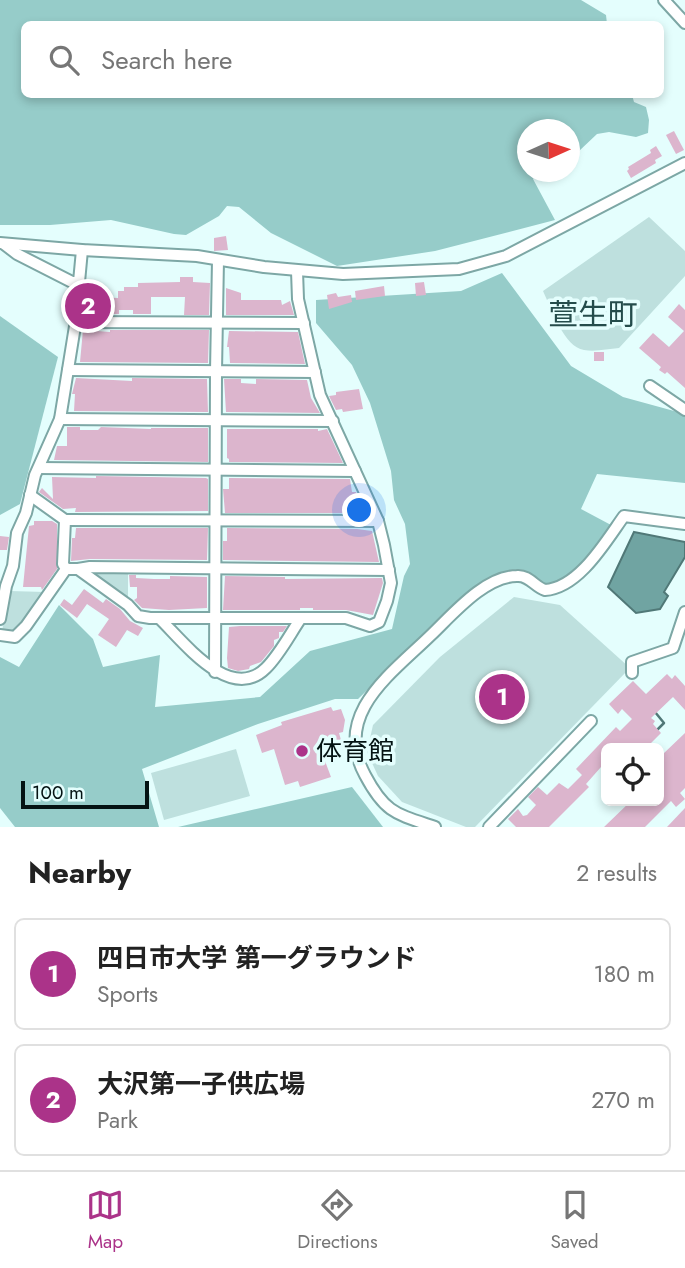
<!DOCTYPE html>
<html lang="en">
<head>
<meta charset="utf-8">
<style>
  body { margin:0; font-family:Jost,"Noto Sans JP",sans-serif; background:#f6f6f6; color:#222 }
  .controls { position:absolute; right:21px; bottom:21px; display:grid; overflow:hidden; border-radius:10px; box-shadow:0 4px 10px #0003 }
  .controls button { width:63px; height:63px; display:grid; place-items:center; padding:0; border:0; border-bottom:2px solid #e0e0e0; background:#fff; color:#222; font:35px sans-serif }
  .compass { position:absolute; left:517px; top:119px; width:63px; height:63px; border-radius:50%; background:#fff; box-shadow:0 4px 10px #0003; rotate:87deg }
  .scale { position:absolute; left:21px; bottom:18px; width:128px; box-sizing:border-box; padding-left:7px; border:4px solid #041313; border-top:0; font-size:19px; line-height:24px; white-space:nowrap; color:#041313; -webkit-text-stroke:5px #e4fefd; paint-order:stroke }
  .you { position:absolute; left:360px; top:511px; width:24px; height:24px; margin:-18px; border:5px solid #fff; border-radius:50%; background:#1a73e8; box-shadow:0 0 0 10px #1a73e833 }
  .badge { display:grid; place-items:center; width:46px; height:46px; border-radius:50%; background:#ab3389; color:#fff; font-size:23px; font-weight:700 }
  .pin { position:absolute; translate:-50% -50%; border:4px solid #fff; box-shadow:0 2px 7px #0006 }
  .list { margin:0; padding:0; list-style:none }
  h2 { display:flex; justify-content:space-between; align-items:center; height:91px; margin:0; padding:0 28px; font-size:30px }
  h2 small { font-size:23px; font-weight:400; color:#767676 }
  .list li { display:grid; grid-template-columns:46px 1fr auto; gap:21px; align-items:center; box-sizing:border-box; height:112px; margin:0 14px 14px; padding:0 14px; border:2px solid #e0e0e0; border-radius:10px }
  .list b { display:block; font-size:26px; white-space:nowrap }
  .list p { margin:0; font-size:23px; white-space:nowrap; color:#767676 }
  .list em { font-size:23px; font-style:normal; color:#767676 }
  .icon { flex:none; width:38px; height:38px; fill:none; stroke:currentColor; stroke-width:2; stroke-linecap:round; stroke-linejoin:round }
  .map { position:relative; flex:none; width:685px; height:827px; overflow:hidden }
  .search { position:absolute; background:#fff; box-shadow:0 4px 10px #0003; left:21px; right:21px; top:21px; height:77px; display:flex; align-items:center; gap:18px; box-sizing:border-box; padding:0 24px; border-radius:10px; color:#767676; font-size:26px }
  .sheet { height:343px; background:#fff }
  nav { display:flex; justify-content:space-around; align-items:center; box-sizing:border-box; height:98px; border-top:2px solid #e0e0e0; background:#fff; font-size:19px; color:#767676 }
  nav a { display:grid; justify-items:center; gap:4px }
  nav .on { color:#ab3389 }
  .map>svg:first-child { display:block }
  .green { fill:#bee0de }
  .forest { fill:#96ccc9 }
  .water { fill:#70a4a2; stroke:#507877; stroke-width:2 }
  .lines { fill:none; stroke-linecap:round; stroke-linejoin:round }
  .stream { stroke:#507877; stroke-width:2.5 }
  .building { fill:#dcb5cd }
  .minor-casing { stroke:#7da7a5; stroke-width:14 }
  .minor { stroke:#fff; stroke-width:10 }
  .poi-dot { fill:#ab3389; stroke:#e4fefd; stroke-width:2.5 }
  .labels { text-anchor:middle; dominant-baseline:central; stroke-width:7; stroke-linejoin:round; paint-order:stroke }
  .poi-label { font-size:26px; fill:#041313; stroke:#e4fefd; text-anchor:start }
  .quarter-label { font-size:30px; fill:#244c4b; stroke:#e4fefd }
</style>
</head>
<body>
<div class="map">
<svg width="685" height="827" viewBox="0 0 685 827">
  <rect width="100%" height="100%" fill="#e4fefd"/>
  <g class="green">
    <path d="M649,217L685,251V276L619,348C608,349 595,352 584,350C564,347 551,308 543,291Z"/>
    <polygon points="84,296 93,296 93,319 82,318 81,316"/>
    <polygon points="91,572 128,572 128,601 89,574"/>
    <polygon points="10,591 45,592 23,625 12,635 2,631"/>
    <polygon points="514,597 560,605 630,668 475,827 466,827 402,802 378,776 367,752 373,725 440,657"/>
    <polygon points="236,749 250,796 164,820 151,773"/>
  </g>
  <g class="forest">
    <polygon points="0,0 581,0 606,15 607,24 24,24 24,94 632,95 634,102 646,107 649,120 648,133 636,137 609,132 597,134 578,152 570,155 570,130 528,130 528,172 537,172 533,179 555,220 435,251 337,266 271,233 239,207 227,206 219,216 186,235 174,234 111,220 50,225 0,225"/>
    <polygon points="502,273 571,366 623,397 685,414 685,483 597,474 581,509 611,525 584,562 562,581 545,584 520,571 506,572 472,589 358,699 335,699 258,724 142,769 159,827 15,827 0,808 0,657 19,667 59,605 93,639 103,667 160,655 155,707 260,697 310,651 392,629 404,576 410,564 405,524 394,500 391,471 370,403 352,365 316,323 316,300 461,291"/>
    <polygon points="0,316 58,357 20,504 0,515"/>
    <polygon points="352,787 383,827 178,827"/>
  </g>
  <polygon class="water" points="634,532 685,542 685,557 664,592 668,596 660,609 636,613 608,587"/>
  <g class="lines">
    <polyline class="stream" points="655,712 664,723 657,730"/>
  </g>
  <g class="building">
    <polygon points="674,131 684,150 676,154 666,135"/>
    <polygon points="656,146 662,156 655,160 656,163 631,178 627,171 629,169 628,167 651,153 650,150"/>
    <polygon points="226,236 228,250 214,251 214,238"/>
    <polygon points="180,277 193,277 193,282 210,283 209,315 184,315 185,297 151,297 151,314 133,314 133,310 119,310 119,314 97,314 97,309 94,309 95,297 118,298 118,291 124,291 124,287 138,287 138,283 180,282"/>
    <polygon points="424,282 426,295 416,296 415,283"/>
    <polygon points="384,286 385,296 356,300 355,291"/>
    <polygon points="226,288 241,293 241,300 281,300 282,305 290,301 294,315 226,315"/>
    <polygon points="336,293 338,297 351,295 352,302 329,309 327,295"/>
    <polygon points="679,304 685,310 685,388 667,372 665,374 659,370 661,367 639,348 653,333 669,347 684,331 668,317"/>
    <polygon points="83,330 110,332 110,330 209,330 208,363 80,362"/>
    <polygon points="229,331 298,332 305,364 230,363 229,347 227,347"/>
    <rect x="594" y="352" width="10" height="9"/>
    <polygon points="76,378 132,381 132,378 207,379 208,412 74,411 75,394 72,394"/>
    <polygon points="224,379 241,379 241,383 256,384 256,379 307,380 311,398 320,413 226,412"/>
    <polygon points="359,389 363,409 343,412 342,409 336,410 329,396 336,395 336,392"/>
    <polygon points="67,427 80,427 80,430 98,430 101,427 151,429 151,428 208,428 208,462 54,460 57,446 67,446"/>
    <polygon points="227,429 318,429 318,431 327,429 343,463 229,462 229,459 227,458"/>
    <polygon points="96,476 206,478 208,479 208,511 75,512 76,508 63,509 39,492 42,488 53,499 52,477 96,478"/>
    <polygon points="229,478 350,479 352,492 356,492 364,513 225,513 223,489 229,489"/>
    <polygon points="34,521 52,521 57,524 57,569 42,590 41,587 23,587 29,526 34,525"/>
    <polygon points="76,528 208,528 207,560 90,559 71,561 72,538 75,538"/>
    <polygon points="227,528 357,529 372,531 379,562 223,560 223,541 227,541"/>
    <polygon points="0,536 9,537 7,550 0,550"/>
    <polygon points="129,575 136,575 136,578 154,579 170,579 170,576 207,577 207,608 169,610 142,608 134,600 137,598 137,587 130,587"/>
    <polygon points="225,576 285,577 285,579 382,578 383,583 373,615 346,610 313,610 313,608 300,608 300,610 223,610"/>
    <polygon points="84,589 103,603 106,599 120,609 130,621 143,628 138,636 127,630 116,647 98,635 109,619 87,604 77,618 60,605 64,599 72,605"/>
    <polygon points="240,626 287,626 283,632 279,632 279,638 274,640 274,646 261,662 250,666 249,669 238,671 228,668 227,658 229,627"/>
    <polygon points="667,674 672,679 675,675 685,686 685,710 673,697 651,718 655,721 653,724 661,733 651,743 656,748 606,748 606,772 601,767 586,784 589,787 549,827 516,827 508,819 518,809 523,816 527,815 536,805 528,797 538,787 547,795 559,783 568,789 582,775 576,769 616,727 620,731 632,719 622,709 618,714 609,704 633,681 646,694"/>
    <polygon points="331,707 333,711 341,709 345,720 343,732 339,733 343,747 322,753 331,777 300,787 298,781 285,785 274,749 262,753 256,735 282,725 281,722"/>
    <polygon points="685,733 685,788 680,793 685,799 676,807 671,801 645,827 604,827 631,801 659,801 659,751 662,755"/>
    <polygon points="685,808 685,827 667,827"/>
  </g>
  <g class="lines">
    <defs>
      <g id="minor">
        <polyline points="664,0 685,23"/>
        <polyline points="0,243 82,250 197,256 264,267 343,274 459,269 506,256 685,163"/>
        <polyline points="4,244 17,254 72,282 79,282"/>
        <polyline points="76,322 304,323"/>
        <polyline points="68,370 315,372"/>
        <polyline points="650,386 685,410"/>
        <polyline points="60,419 333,421"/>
        <polyline points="39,468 355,471"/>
        <polyline points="65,520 378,521"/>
        <polyline points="66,569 78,569 128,605 138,616 150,618 346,618 370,626 379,622 387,601 391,583 384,545 378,521 320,395 298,299 297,271"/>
        <polyline points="78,569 90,567 389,570"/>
        <path d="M159,618C183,641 230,704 266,668C280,654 290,634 301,618"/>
        <polyline points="0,619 6,586 13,566 17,533 26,513 35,475 60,419 81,289 79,282 82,250"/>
        <polyline points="0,635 15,637 26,626 66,569 63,564 65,520 30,495"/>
        <polyline points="215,672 216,371 218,260"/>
        <polyline points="632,673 632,662 673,648 685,612"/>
        <path d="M435,827C396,814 385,813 365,775C332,714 391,674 431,635C453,614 485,576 517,576C529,575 535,587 545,590C579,588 606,541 624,516L685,524"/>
        <polyline points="489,827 591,721"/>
      </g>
    </defs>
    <use href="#minor" class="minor-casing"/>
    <use href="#minor" class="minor"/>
  </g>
  <circle class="poi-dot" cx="302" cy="751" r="7"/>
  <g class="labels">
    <g class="poi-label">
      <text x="316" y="751">体育館</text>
    </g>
    <g class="quarter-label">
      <text x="593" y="314">萱生町</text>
    </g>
  </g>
</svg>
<div class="controls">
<button><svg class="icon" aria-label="locate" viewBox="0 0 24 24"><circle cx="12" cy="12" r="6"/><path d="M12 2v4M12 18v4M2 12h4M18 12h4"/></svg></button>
</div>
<svg class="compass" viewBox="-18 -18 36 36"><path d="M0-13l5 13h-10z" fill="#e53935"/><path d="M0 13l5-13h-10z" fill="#767676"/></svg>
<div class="scale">100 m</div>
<div class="you"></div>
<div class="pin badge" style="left:502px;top:697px">1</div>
<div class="pin badge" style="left:88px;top:306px">2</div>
<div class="search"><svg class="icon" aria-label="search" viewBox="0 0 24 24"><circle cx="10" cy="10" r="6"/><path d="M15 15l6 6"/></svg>Search here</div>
</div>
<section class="sheet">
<h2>Nearby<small>2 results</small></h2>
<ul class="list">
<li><span class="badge">1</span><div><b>四日市大学 第一グラウンド</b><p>Sports</p></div><em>180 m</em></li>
<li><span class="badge">2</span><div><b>大沢第一子供広場</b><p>Park</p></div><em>270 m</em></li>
</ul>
</section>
<nav>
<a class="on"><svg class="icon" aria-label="map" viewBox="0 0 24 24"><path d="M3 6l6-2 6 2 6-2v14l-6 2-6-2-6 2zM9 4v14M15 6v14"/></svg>Map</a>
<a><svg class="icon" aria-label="directions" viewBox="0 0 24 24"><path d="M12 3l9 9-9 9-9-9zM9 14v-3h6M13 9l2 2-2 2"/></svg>Directions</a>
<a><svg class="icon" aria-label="saved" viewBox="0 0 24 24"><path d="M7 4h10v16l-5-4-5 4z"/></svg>Saved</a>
</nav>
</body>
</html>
